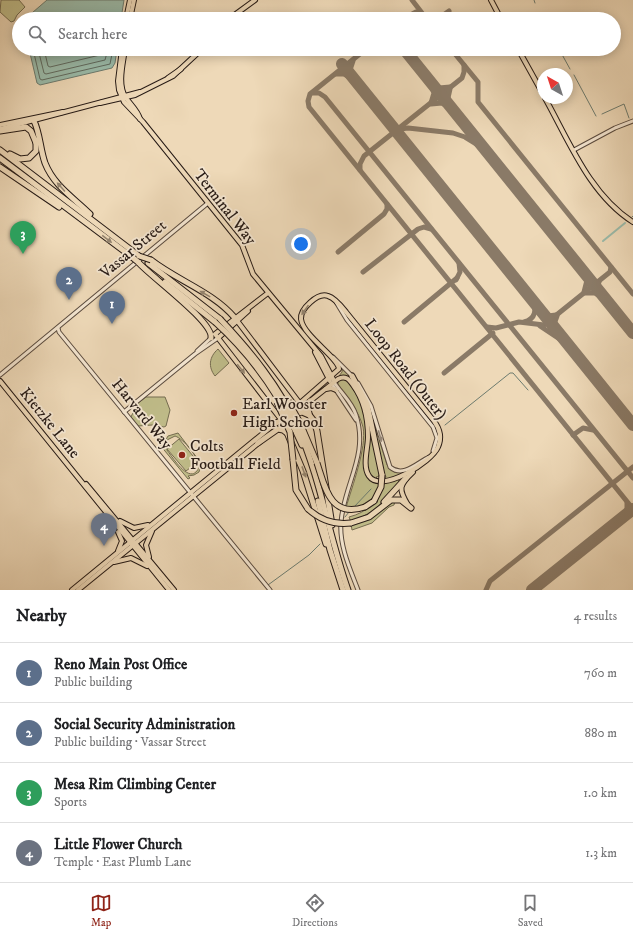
<!DOCTYPE html>
<html lang="en">
<head>
<meta charset="utf-8">
<style>
  body { margin:0; font-family:"IM FELL DW Pica",serif; background:#f2f2f2; color:#202124 }
  .compass { position:absolute; left:537px; top:68px; width:36px; height:36px; border-radius:50%; background:#fff; box-shadow:0 2px 10px #0003; rotate:321deg }
  .you { position:absolute; left:301px; top:244px; width:14px; height:14px; margin:-10px; border:3px solid #fff; border-radius:50%; background:#1a73e8; box-shadow:0 0 0 6px #1a73e833 }
  .badge { display:grid; place-items:center; width:26px; height:26px; border-radius:50%; background:#8f2418; color:#fff; font-size:13px; font-weight:700 }
  .pin { position:absolute; translate:-50% -33px; filter:drop-shadow(0 1px 2px #0008) }
  .pin::after { content:''; position:absolute; top:21px; width:14px; height:12px; background:inherit; clip-path:polygon(0 0,100% 0,50% 100%) }
  .list { margin:0; padding:0; list-style:none }
  h2 { display:flex; justify-content:space-between; align-items:center; height:52px; margin:0; padding:0 16px; font-size:17px }
  h2 small { font-size:13px; font-weight:400; color:#757577 }
  .list li { display:grid; grid-template-columns:26px 1fr auto; gap:12px; align-items:center; box-sizing:border-box; height:60px; padding:0 16px; border-top:1px solid #e0e0e0 }
  .list b { display:block; font-size:15px; white-space:nowrap }
  .list p { margin:0; font-size:13px; white-space:nowrap; color:#757577 }
  .list em { font-size:13px; font-style:normal; color:#757577 }
  .icon { flex:none; width:22px; height:22px; fill:none; stroke:currentColor; stroke-width:2; stroke-linecap:round; stroke-linejoin:round }
  .map { position:relative; flex:none; width:633px; height:590px; overflow:hidden }
  .search { position:absolute; background:#fff; box-shadow:0 2px 10px #0003; left:12px; right:12px; top:12px; height:44px; display:flex; align-items:center; gap:10px; box-sizing:border-box; padding:0 14px; border-radius:22px; color:#757577; font-size:15px }
  .sheet { height:292px; background:#fff }
  nav { display:flex; justify-content:space-around; align-items:center; box-sizing:border-box; height:56px; border-top:1px solid #e0e0e0; background:#fff; font-size:11px; color:#757577 }
  nav a { display:grid; justify-items:center; gap:2px }
  nav .on { color:#8f2418 }
  .map>svg:first-child { display:block }
  .green { fill:#c0bd8a; stroke:#746c50; fill-rule:evenodd }
  .water { fill:#9abbaa; stroke:#6c7b6f }
  .lines { fill:none; stroke-linecap:round; stroke-linejoin:round }
  .shore { stroke:#606b60; stroke-width:1 }
  .stream { stroke:#6c7b6f; stroke-width:1 }
  .canal { stroke:#9abbaa; stroke-width:2 }
  .taxiway { stroke:#8a7a67; stroke-width:5 }
  .runway { stroke:#8a7a67; stroke-width:12 }
  .minor-casing { stroke:#594a3e; stroke-width:5 }
  .major-casing { stroke:#271b16; stroke-width:6 }
  .highway-casing { stroke:#271b16; stroke-width:7 }
  .minor { stroke:#f4e6d1; stroke-width:3 }
  .major { stroke:#eed9b8; stroke-width:4 }
  .highway { stroke:#eed9b8; stroke-width:5 }
  .highway-bridge-casing { stroke:#271b16; stroke-width:7; stroke-linecap:butt }
  .highway-bridge { stroke:#eed9b8; stroke-width:5 }
  .oneway { fill:#94846f }
  .oneway2 { fill:#988b7d }
  .poi-dot { fill:#8f2418; stroke:#f4e6d1; stroke-width:1.5 }
  .labels { text-anchor:middle; dominant-baseline:central; stroke-width:3.5; stroke-linejoin:round; paint-order:stroke }
  .street-label { font-size:16px; fill:#271b16; stroke:#f4e6d1 }
  .poi-label { font-size:16px; fill:#271b16; stroke:#f4e6d1; text-anchor:start }
</style>
</head>
<body>
<div class="map">
<svg width="633" height="590" viewBox="0 0 633 590">
  <rect width="100%" height="100%" fill="#eed9b8"/>
  <filter id="stains"><feTurbulence type="fractalNoise" baseFrequency=".005" numOctaves="4"/><feColorMatrix values="0 0 0 0 .2 0 0 0 0 .09 0 0 0 0 .02 0 0 0 .5 -.17"/></filter>
  <radialGradient id="worn" r=".72"><stop offset=".6" stop-color="#630" stop-opacity="0"/><stop offset="1" stop-color="#630" stop-opacity=".3"/></radialGradient>
  <g class="green">
    <polygon points="1,0 19,0 25,7 17,15 14,21 11,22 0,12"/>
    <path d="M218,349L229,363L215,376C208,367 209,357 218,349Z"/>
    <path d="M343,367C367,396 373,440 380,476L376,477L380,481L370,476L367,468L369,428L355,386L339,376L342,372Z"/>
    <path d="M341,378L347,380L361,402L365,417L367,434L365,472L370,480L380,485C373,503 365,507 346,508C352,486 367,448 363,427C359,411 347,398 338,384V381Z"/>
    <polygon points="146,397 165,397 170,410 166,426 164,427 152,425 138,426 131,417 137,404"/>
    <polygon points="366,397 387,465 394,472 408,471 392,479 385,479 386,476 382,476"/>
    <path d="M178,433L201,463L199,472L194,475L188,476L190,478L188,479L160,445L161,443L163,445L168,436ZM175,436C184,439 199,458 199,467C191,487 173,458 167,450V440Z"/>
    <polygon points="179,439 198,462 186,471 167,449"/>
    <path d="M398,479L399,482C382,503 377,511 351,522L349,517C368,512 377,502 383,484Z"/>
    <path d="M395,501L394,505L389,507L372,523L352,530L351,524C368,520 379,507 395,501Z"/>
  </g>
  <g class="water">
    <polygon points="47,0 124,0 121,19 25,19"/>
    <polygon points="29,49 117,49 115,63 112,68 40,85 37,83"/>
  </g>
  <g class="lines">
    <g class="shore">
      <polyline points="33,49 40,79 42,80 110,64 113,49"/>
      <polyline points="38,49 44,73 46,74 105,60 108,49"/>
      <polyline points="44,49 48,66 50,67 100,55 102,49"/>
    </g>
    <g class="stream">
      <polyline points="534,0 535,3"/>
      <polyline points="541,14 544,19"/>
      <polyline points="559,49 570,69"/>
      <polyline points="574,75 596,116"/>
      <polyline points="602,114 624,104 629,118"/>
      <polyline points="632,217 633,216"/>
      <polyline points="445,425 510,373 513,373 528,390"/>
      <polyline points="354,507 371,489"/>
      <polyline points="345,517 349,512"/>
      <polyline points="268,585 309,555 320,544"/>
    </g>
    <polyline class="canal" points="603,241 625,223"/>
    <g class="taxiway">
      <polyline points="412,0 422,13"/>
      <polyline points="403,19 416,12 422,14 427,19"/>
      <polyline points="438,19 449,11"/>
      <polyline points="366,49 310,94 308,101 309,107 633,509"/>
      <polyline points="451,49 478,82 478,102 633,294"/>
      <polyline points="353,61 350,70 353,78"/>
      <polyline points="336,74 344,74 353,79"/>
      <polyline points="430,82 434,93 431,103"/>
      <polyline points="432,83 439,88 450,87"/>
      <polyline points="450,89 448,98 450,106"/>
      <polyline points="312,93 319,93 325,97 633,478"/>
      <polyline points="431,104 442,103 452,109"/>
      <polyline points="400,129 408,128 453,133 465,137 478,145 502,171"/>
      <polyline points="360,170 360,164 364,156 462,78 464,72 464,65"/>
      <polyline points="338,252 384,214 387,209 387,204"/>
      <polyline points="582,270 587,280 584,292"/>
      <polyline points="363,272 418,229 424,227 431,229"/>
      <polyline points="589,279 593,282 599,282 597,287 599,291"/>
      <polyline points="456,280 460,272 459,263"/>
      <polyline points="585,293 595,293 605,299"/>
      <polyline points="541,311 548,316 556,315"/>
      <polyline points="557,316 554,324 557,332"/>
      <polyline points="404,322 457,278"/>
      <path d="M524,322C536,319 537,309 532,300"/>
      <polyline points="540,326 561,340 587,369"/>
      <polyline points="487,327 496,328 519,322 544,325 610,272 611,267"/>
      <polyline points="444,373 493,333"/>
      <polyline points="573,435 583,428 593,430"/>
      <polyline points="622,518 627,511 627,503"/>
      <polyline points="486,590 490,581 633,467"/>
    </g>
    <g class="runway">
      <polyline points="404,49 633,333"/>
      <polyline points="342,64 633,425"/>
      <polyline points="532,590 633,509"/>
    </g>
    <defs>
      <g id="minor">
        <polyline points="574,150 615,128 633,121"/>
        <polyline points="336,302 347,320 433,427 437,438 433,451"/>
        <polyline points="58,328 59,332 270,590"/>
        <polyline points="197,351 211,338"/>
        <polyline points="333,357 353,377"/>
        <polyline points="0,375 208,203"/>
        <path d="M334,382C341,393 352,402 356,415C369,455 344,484 341,522C339,545 350,569 358,590"/>
        <path d="M358,383L371,406L390,467C403,478 417,463 429,457"/>
        <polyline points="332,384 356,420"/>
        <polyline points="124,412 195,354 218,338"/>
      </g>
      <g id="major">
        <polyline points="491,0 501,19"/>
        <polyline points="126,19 130,0"/>
        <polyline points="130,19 134,0"/>
        <polyline points="229,19 255,0"/>
        <polyline points="122,49 118,81 119,90 124,102 143,122 242,245 253,274 321,356 333,379"/>
        <path d="M125,49C123,64 117,85 126,98C131,105 138,111 140,119"/>
        <polyline points="518,49 543,94"/>
        <polyline points="168,78 181,69"/>
        <path d="M545,98C569,141 590,195 633,222"/>
        <polyline points="100,103 135,95 173,76 202,49"/>
        <polyline points="0,125 63,112"/>
        <polyline points="0,129 140,92"/>
        <polyline points="268,293 215,334 283,422"/>
        <polyline points="235,318 301,405"/>
        <polyline points="218,338 248,311"/>
        <polyline points="315,352 330,381"/>
        <polyline points="0,381 169,590"/>
        <polyline points="326,389 331,388 336,390"/>
        <path d="M291,411L339,369C339,358 303,336 301,319C300,309 318,292 328,296C335,298 342,307 346,312L434,421C440,429 442,438 438,447C432,462 381,494 369,476C362,466 368,448 368,437C368,418 364,400 353,385C349,379 345,375 338,379L295,413"/>
        <polyline points="86,484 174,590"/>
        <path d="M408,505C398,489 399,485 413,472"/>
        <polyline points="120,521 134,528 148,525"/>
        <polyline points="118,551 122,541 118,532"/>
        <polyline points="149,557 146,545 152,531"/>
        <polyline points="114,562 131,558 147,566"/>
        <polyline points="72,590 277,422"/>
        <polyline points="78,590 261,441"/>
      </g>
      <g id="highway">
        <path d="M34,121C40,133 40,149 45,163C54,186 74,198 90,214"/>
        <polyline points="0,131 26,127 31,131 36,143"/>
        <polyline points="0,150 139,256"/>
        <polyline points="10,154 20,159 29,158 36,151 36,140"/>
        <polyline points="0,158 132,257"/>
        <polyline points="0,167 59,207"/>
        <path d="M151,260C178,281 213,292 235,318"/>
        <path d="M138,262C150,276 214,322 211,338"/>
        <polyline points="148,263 220,319"/>
        <polyline points="165,282 215,322"/>
        <polyline points="352,376 367,404 382,475"/>
        <polyline points="303,407 314,421 317,431 332,525"/>
        <polyline points="309,413 307,407 310,401"/>
        <polyline points="292,415 302,412 309,415"/>
        <polyline points="276,423 285,419"/>
        <polyline points="283,423 303,471 326,544"/>
        <polyline points="300,423 317,463"/>
        <path d="M298,428C321,480 329,537 348,590"/>
        <polyline points="295,430 302,445"/>
        <polyline points="258,443 278,429 283,430 287,433"/>
        <polyline points="293,460 296,490 308,509"/>
        <polyline points="318,501 330,550 343,590"/>
        <polyline points="384,502 406,478"/>
        <polyline points="365,507 374,501"/>
        <polyline points="351,523 369,517 391,500 401,500 411,508"/>
      </g>
    </defs>
    <use href="#minor" class="minor-casing"/>
    <use href="#major" class="major-casing"/>
    <use href="#highway" class="highway-casing"/>
    <use href="#minor" class="minor"/>
    <use href="#major" class="major"/>
    <use href="#highway" class="highway"/>
    <defs>
      <g id="highway-bridge">
        <polyline points="139,256 151,260"/>
        <polyline points="132,257 138,262"/>
        <path d="M220,319C251,352 279,386 298,428"/>
        <path d="M215,322C249,353 275,388 295,430"/>
        <polyline points="288,401 300,423"/>
        <polyline points="277,402 290,432 293,460"/>
        <path d="M317,463C325,487 330,519 365,507"/>
        <polyline points="374,501 381,487 382,475"/>
        <path d="M308,509C320,520 335,525 351,523"/>
      </g>
    </defs>
    <use href="#highway-bridge" class="highway-bridge-casing"/>
    <use href="#highway-bridge" class="highway-bridge"/>
  </g>
  <defs><path id="oneway-solid" d="M-6-.8H1V-3.2L6.5 0L1 3.2V.8H-6Z"/></defs>
  <g class="oneway">
    <use href="#oneway-solid" transform="translate(61 187) rotate(-132)"/>
    <use href="#oneway-solid" transform="translate(107 239) rotate(37)"/>
    <use href="#oneway-solid" transform="translate(205 294) rotate(-151)"/>
    <use href="#oneway-solid" transform="translate(305 310) rotate(125)"/>
    <use href="#oneway-solid" transform="translate(241 369) rotate(51)"/>
    <use href="#oneway-solid" transform="translate(304 472) rotate(70)"/>
  </g>
  <use class="oneway2" href="#oneway-solid" transform="translate(380 436) rotate(74)"/>
  <g class="poi-dot">
    <circle cx="234" cy="413" r="4"/>
    <circle cx="182" cy="455" r="4"/>
  </g>
  <g class="labels">
    <g class="street-label">
      <text transform="translate(225 207) rotate(52)">Terminal Way</text>
      <text transform="translate(133 249) rotate(-40)">Vassar Street</text>
      <text transform="translate(406 369) rotate(52)">Loop Road (Outer)</text>
      <text transform="translate(142 414) rotate(51)">Harvard Way</text>
      <text transform="translate(50 423) rotate(51)">Kietzke Lane</text>
    </g>
    <g class="poi-label">
      <text x="242" y="404">Earl Wooster<tspan x="242" dy="18">High School</tspan></text>
      <text x="190" y="446">Colts<tspan x="190" dy="18">Football Field</tspan></text>
    </g>
  </g>
  <rect width="100%" height="100%" filter="url(#stains)"/>
  <rect width="100%" height="100%" fill="url(#worn)"/>
</svg>
<svg class="compass" viewBox="-18 -18 36 36"><path d="M0-13l5 13h-10z" fill="#e53935"/><path d="M0 13l5-13h-10z" fill="#757577"/></svg>
<div class="you"></div>
<div class="pin badge" style="left:112px;top:324px;background:#5c6f8a">1</div>
<div class="pin badge" style="left:69px;top:300px;background:#5c6f8a">2</div>
<div class="pin badge" style="left:23px;top:254px;background:#2e9e5b">3</div>
<div class="pin badge" style="left:104px;top:546px;background:#6b7280">4</div>
<div class="search"><svg class="icon" aria-label="search" viewBox="0 0 24 24"><circle cx="10" cy="10" r="6"/><path d="M15 15l6 6"/></svg>Search here</div>
</div>
<section class="sheet">
<h2>Nearby<small>4 results</small></h2>
<ul class="list">
<li><span class="badge" style="background:#5c6f8a">1</span><div><b>Reno Main Post Office</b><p>Public building</p></div><em>760 m</em></li>
<li><span class="badge" style="background:#5c6f8a">2</span><div><b>Social Security Administration</b><p>Public building · Vassar Street</p></div><em>880 m</em></li>
<li><span class="badge" style="background:#2e9e5b">3</span><div><b>Mesa Rim Climbing Center</b><p>Sports</p></div><em>1.0 km</em></li>
<li><span class="badge" style="background:#6b7280">4</span><div><b>Little Flower Church</b><p>Temple · East Plumb Lane</p></div><em>1.3 km</em></li>
</ul>
</section>
<nav>
<a class="on"><svg class="icon" aria-label="map" viewBox="0 0 24 24"><path d="M3 6l6-2 6 2 6-2v14l-6 2-6-2-6 2zM9 4v14M15 6v14"/></svg>Map</a>
<a><svg class="icon" aria-label="directions" viewBox="0 0 24 24"><path d="M12 3l9 9-9 9-9-9zM9 14v-3h6M13 9l2 2-2 2"/></svg>Directions</a>
<a><svg class="icon" aria-label="saved" viewBox="0 0 24 24"><path d="M7 4h10v16l-5-4-5 4z"/></svg>Saved</a>
</nav>
</body>
</html>
